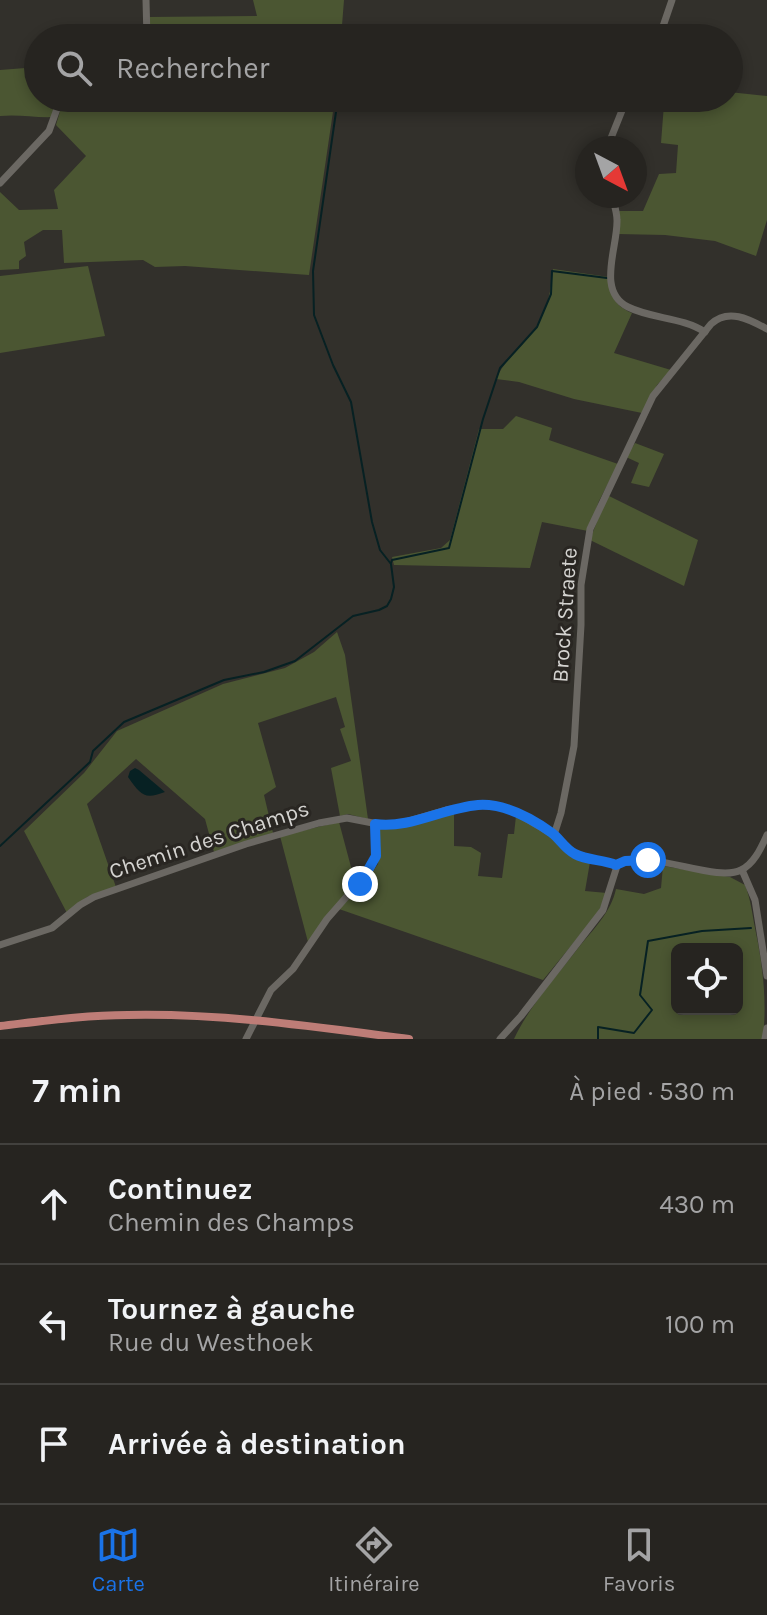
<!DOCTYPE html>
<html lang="fr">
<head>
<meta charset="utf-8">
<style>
  body { margin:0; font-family:Karla,sans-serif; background:#32302d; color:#f1f3f6 }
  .controls { position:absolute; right:24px; bottom:24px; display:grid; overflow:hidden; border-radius:12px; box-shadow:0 4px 12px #0003 }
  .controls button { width:72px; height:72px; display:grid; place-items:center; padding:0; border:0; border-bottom:2px solid #42413e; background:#262420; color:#f1f3f6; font:40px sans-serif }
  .compass { position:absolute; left:575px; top:136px; width:72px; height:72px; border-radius:50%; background:#262420; box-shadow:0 4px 12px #0003; rotate:139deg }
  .stop { position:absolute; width:24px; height:24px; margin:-18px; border:6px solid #1a73e8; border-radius:50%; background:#fff }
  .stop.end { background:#1a73e8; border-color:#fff; box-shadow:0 2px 8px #0008 }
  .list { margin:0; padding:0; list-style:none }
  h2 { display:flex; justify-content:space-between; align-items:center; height:104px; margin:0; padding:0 32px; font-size:34px }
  h2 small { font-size:26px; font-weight:400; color:#a4a4a5 }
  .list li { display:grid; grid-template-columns:52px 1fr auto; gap:24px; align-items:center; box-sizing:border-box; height:120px; padding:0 32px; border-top:2px solid #42413e }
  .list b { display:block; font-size:30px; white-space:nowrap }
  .list p { margin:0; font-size:26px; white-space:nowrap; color:#a4a4a5 }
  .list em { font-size:26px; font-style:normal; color:#a4a4a5 }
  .icon { flex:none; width:44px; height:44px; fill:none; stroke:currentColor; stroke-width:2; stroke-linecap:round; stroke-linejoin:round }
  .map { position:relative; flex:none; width:767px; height:1039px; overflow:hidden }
  .search { position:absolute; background:#262420; box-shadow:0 4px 12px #0003; left:24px; right:24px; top:24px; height:88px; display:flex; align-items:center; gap:20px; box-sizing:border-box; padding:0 28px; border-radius:44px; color:#a4a4a5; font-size:30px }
  .sheet { height:464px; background:#262420 }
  nav { display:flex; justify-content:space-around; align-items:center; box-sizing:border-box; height:112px; border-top:2px solid #42413e; background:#262420; font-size:22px; color:#a4a4a5 }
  nav a { display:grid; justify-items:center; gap:4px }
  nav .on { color:#1a73e8 }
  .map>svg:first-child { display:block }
  .green { fill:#4b5632; fill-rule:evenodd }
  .water { fill:#072123 }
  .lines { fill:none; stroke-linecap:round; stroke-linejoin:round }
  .stream { stroke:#072123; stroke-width:2 }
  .minor { stroke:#6b6863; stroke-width:7 }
  .major { stroke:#be7d77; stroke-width:8 }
  .route { stroke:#1a73e8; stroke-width:10 }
  .labels { text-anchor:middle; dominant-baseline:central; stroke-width:6; stroke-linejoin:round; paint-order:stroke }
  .street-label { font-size:22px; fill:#d4d3d0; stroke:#292622 }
</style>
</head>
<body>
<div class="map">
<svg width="767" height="1039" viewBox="0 0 767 1039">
  <rect width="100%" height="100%" fill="#32302b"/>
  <g class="green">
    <polygon points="253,0 344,0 341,38 150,38 149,17 257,16"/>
    <path d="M38,67V98H59L54,117C35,118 19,114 0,116V70Z"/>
    <polygon points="729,92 767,96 767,220 756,256 715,241 665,235 618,234 619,211 643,211 659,174 676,173 678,145 661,143 664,104 643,103 646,98 729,98"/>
    <polygon points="64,98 335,98 309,275 185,266 155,267 143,260 64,263 62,230 43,230 24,242 26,256 19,261 19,269 0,270 0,192 19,210 58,209 54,190 86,156 56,125"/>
    <polygon points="88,266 105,336 0,353 0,276"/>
    <path d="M553,269L609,277C609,295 615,306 632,313L614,353L671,370L657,385L642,413L574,399L519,382L496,379C502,365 513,355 523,344C543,322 551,299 553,269Z"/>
    <polygon points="516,416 552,428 549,440 618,464 599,501 588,531 542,522 530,568 394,565 392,557 441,548 450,540 479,429 503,429"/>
    <polygon points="635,443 664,454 649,487 631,483 639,463 626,457"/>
    <polygon points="607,495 698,540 684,586 590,540"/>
    <polygon points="337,632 345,655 368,819 348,814 340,816 331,768 351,761 340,729 345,727 336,697 258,723 276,787 264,795 273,833 214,852 205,819 136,759 87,804 116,887 87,897 67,913 24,831 84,773 117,731 223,684 285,668 314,652"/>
    <polygon points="454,810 454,846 471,847 481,853 478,876 502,878 508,834 514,834 516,816 551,837 569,854 590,862 585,891 607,893 598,913 543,980 339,909 364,884 378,864 380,829 417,824"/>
    <polygon points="339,822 351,867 362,878 308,942 280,836"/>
    <path d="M663,866L730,877L745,885C751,900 752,913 755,928C763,966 767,1000 763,1039H514C530,1005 556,977 579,947C593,930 611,912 616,889L644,894L661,888ZM677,949H737V1009H677Z"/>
  </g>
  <path class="water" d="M135,768L139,770L165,792C144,800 141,795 128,777L130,771Z"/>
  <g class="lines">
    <g class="stream">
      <polyline points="391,563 392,560 449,548 483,419 500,368 537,327 551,294 552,271 607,278"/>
      <polyline points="0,846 90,762 93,751 124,722 224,680 264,672 295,661 353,616 379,610 387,606 391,599 394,587 391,564 380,550 372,522 351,402 333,365 314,315 313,271 338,98"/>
      <polyline points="598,1039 598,1027 634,1033 652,1010 640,995 648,941 702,931 751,928"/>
    </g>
    <g class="minor">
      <polyline points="146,0 147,38"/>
      <polyline points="659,38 672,0"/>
      <polyline points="607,148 627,98"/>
      <polyline points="0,183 49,131 61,98"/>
      <path d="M612,196C614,204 617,212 617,220C618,247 596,291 628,307C652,319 682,317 705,332"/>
      <path d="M554,835L561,813L574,746L581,625V585L590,529L653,396L711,324C728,308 749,319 767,329"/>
      <polyline points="742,870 755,900 767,976"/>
      <polyline points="0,945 52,928 80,905 94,897 246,844 319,823 347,818 378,824 398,824 446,810 479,805 495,806 513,811 554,835 575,854 616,865"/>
      <polyline points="246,1039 271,990 293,969 327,919 370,870 377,853 375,824"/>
      <path d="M500,1039L521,1016L603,910L618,863C652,849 715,883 741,870C754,864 761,848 767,835"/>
      <polyline points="765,1039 767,1028"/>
    </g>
    <path class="major" d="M0,1026C43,1021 85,1015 128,1015C222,1013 316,1027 409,1039"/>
  </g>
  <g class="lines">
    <path class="route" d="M360,884L376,856L375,824C410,829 443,808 478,805C504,803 531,818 552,833C560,839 565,849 575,854C588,861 603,859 616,865L625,861L648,860"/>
  </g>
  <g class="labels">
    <g class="street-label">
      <text transform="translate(565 615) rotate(-86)">Brock Straete</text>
      <text transform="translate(209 840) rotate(-18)">Chemin des Champs</text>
    </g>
  </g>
</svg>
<div class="controls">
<button><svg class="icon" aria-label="locate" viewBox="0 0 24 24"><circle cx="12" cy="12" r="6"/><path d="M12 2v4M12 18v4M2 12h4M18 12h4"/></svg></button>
</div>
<svg class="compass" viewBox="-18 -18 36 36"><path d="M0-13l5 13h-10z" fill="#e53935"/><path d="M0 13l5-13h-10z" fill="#a4a4a5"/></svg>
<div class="stop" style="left:648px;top:860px"></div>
<div class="stop end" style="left:360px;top:884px"></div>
<div class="search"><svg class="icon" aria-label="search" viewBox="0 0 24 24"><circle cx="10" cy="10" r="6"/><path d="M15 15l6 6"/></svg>Rechercher</div>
</div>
<section class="sheet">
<h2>7 min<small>À pied · 530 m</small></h2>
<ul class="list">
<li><svg class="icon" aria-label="ahead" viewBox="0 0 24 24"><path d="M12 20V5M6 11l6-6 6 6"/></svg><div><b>Continuez</b><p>Chemin des Champs</p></div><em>430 m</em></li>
<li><svg class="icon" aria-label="left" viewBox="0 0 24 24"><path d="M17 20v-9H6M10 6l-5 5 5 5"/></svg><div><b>Tournez à gauche</b><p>Rue du Westhoek</p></div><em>100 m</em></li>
<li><svg class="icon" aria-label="arrive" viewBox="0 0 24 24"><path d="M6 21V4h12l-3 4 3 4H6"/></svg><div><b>Arrivée à destination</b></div></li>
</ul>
</section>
<nav>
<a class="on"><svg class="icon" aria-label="map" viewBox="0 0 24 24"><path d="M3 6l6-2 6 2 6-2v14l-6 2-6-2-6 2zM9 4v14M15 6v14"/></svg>Carte</a>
<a><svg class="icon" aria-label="directions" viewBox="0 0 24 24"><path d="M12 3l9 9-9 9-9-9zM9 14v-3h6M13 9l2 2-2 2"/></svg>Itinéraire</a>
<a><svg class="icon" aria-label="saved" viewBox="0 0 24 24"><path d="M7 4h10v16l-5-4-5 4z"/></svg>Favoris</a>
</nav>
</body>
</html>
